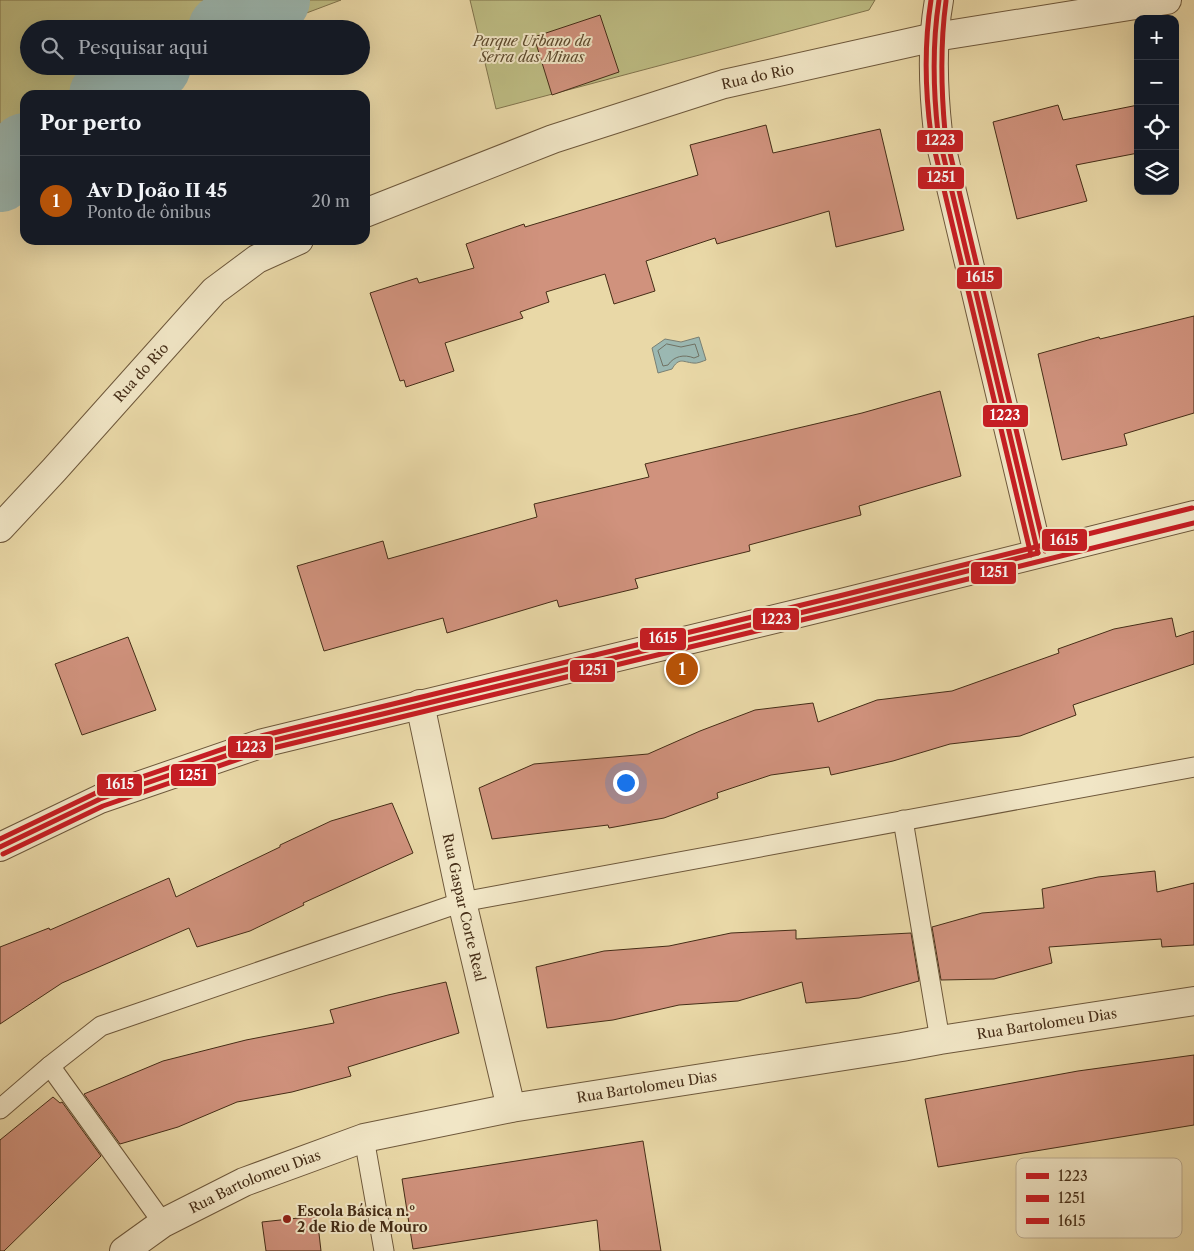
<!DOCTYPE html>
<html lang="pt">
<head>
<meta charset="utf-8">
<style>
  body { margin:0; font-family:"Libre Caslon Text",serif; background:#20242c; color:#f1f3f6 }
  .controls { position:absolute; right:15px; top:15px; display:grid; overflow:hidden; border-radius:10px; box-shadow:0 5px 20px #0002 }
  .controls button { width:45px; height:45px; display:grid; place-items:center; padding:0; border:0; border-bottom:1px solid #363941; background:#171b24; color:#f1f3f6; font:25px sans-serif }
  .you { position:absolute; left:625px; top:782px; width:18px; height:18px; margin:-12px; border:4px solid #fff; border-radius:50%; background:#1a73e8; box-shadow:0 0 0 8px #1a73e833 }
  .badge { display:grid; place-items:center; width:32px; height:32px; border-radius:50%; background:#b45309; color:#fff; font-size:16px; font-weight:700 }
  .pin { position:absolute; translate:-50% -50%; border:2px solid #fff; box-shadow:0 1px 5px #0006 }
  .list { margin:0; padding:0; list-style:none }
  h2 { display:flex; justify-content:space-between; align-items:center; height:65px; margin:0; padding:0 20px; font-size:21px }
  h2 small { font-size:16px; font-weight:400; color:#9ea1a6 }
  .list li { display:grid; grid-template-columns:32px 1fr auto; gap:15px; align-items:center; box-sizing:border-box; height:90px; padding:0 20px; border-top:1px solid #363941 }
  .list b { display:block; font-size:19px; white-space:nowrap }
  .list p { margin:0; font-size:16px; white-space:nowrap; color:#9ea1a6 }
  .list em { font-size:16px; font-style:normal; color:#9ea1a6 }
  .icon { flex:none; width:28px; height:28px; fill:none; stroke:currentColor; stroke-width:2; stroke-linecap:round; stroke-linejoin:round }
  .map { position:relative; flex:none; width:1194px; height:1251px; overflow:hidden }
  .search { position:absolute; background:#171b24; box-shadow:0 5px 20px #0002; left:20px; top:20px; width:350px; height:55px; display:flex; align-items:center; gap:12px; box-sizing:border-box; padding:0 18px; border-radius:28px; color:#9ea1a6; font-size:19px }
  .panel { position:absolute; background:#171b24; box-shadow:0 5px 20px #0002; left:20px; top:90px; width:350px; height:155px; border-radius:15px }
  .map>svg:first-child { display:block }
  .green { fill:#bdbc83; stroke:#81744d }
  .water { fill:#9bb8b2; stroke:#798074 }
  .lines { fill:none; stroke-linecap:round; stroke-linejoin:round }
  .shore { stroke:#707264; stroke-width:1 }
  .river { stroke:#9bb8b2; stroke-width:70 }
  .building { fill:#d0927d; stroke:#452d17 }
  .service-casing { stroke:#6e583b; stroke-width:21 }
  .minor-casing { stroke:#6e583b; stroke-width:30 }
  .tertiary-casing { stroke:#6e583b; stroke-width:30 }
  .service { stroke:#f1e6c6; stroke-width:19 }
  .minor { stroke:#f1e6c6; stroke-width:28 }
  .tertiary { stroke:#f1e6c6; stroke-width:28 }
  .bus-1-casing { stroke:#f1e6c6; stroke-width:9 }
  .bus-2-casing { stroke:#f1e6c6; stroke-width:9 }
  .bus-3-casing { stroke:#f1e6c6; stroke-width:9 }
  .bus-1 { stroke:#c61d23; stroke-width:5 }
  .bus-2 { stroke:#c61d23; stroke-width:5 }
  .bus-3 { stroke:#c61d23; stroke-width:5 }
  .poi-dot { fill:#8f2418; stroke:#f1e6c6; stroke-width:2 }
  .labels { text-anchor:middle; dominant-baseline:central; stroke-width:4; stroke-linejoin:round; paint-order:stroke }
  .park-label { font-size:14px; font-style:italic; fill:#5d4a2d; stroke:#f1e6c6 }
  .street-label { font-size:14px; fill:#452d17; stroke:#f1e6c6 }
  .poi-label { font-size:14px; font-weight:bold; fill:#452d17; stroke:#f1e6c6; text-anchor:start }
  .key { fill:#f1e6c6; stroke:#bdae92; stroke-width:1 }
  .key-label { font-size:14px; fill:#452d17 }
  .line-badge { stroke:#f1e6c6; stroke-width:2 }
  .badge-label { font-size:14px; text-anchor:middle; font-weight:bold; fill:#fff }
</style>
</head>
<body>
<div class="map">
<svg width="1194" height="1251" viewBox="0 0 1194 1251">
  <rect width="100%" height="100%" fill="#e9d8a7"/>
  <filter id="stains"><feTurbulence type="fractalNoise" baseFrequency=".004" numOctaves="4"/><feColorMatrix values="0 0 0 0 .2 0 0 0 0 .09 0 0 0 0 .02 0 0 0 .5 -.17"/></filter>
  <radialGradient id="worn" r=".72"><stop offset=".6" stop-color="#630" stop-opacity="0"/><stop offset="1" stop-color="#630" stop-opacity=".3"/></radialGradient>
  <g class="green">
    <polygon points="0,0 341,0 264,29 29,29 29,66 188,66 139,95 25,95 25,168 0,212"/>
    <polygon points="470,0 875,0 869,10 496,109"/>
  </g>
  <path class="water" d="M699,337L706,360C703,361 697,364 693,363C683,362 679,357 672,369L658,373L652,348L665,339L681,342Z"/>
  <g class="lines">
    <path class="shore" d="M667,344L681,347L695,344L699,356L694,358C684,354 674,356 668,365L663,366L658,351Z"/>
    <g class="river">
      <polyline points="223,29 275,0"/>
      <polyline points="104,95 156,66"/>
      <polyline points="0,177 25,148"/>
    </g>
  </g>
  <g class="building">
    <polygon points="600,15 619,72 552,95 534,37"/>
    <polygon points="1058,105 1063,120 1138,105 1138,153 1076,165 1087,201 1017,219 993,122"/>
    <polygon points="766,125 773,153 880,129 904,230 836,247 829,211 717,244 715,238 646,261 655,291 614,304 605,274 546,292 549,302 520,312 523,318 445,343 454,371 406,387 404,380 400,381 370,293 417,278 419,283 474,268 466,244 524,224 525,227 698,175 690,145"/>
    <polygon points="1194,316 1194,413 1124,434 1127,445 1062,460 1038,354 1099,337 1100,339"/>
    <polygon points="940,391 961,476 859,506 861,515 749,545 750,551 635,579 638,588 559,607 557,600 447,633 443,618 324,651 297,566 383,541 388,559 537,517 534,504 649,477 645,464 862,413"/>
    <polygon points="1172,618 1176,637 1194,631 1194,664 1073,705 1076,715 1020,736 950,744 893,761 831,775 829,767 771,775 717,793 718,798 664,818 609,828 608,825 492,839 479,788 534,764 648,754 700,731 755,710 813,703 818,722 877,700 952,691 1059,653 1058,649 1114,629"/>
    <polygon points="128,637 156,710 82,735 55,664"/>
    <polygon points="392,803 413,853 303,903 304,905 250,931 197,947 189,928 62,983 0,1024 0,947 49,928 50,930 169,878 176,897 280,847 280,845 331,821"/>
    <polygon points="1155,871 1157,892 1194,883 1194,945 1162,947 1161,939 1049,947 1052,963 994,979 941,980 932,927 982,913 1044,908 1042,889 1098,877"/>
    <polygon points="796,930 796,939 911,933 919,981 859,998 806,1003 802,982 738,1001 679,1005 613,1020 547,1028 536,967 604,951 669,946 731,933"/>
    <polygon points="446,982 459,1033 348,1067 351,1076 292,1092 237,1102 178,1127 120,1144 84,1094 163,1061 246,1040 334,1023 330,1010 388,995"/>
    <polygon points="1194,1055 1194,1125 938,1167 925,1099 1078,1071"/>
    <polygon points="53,1097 60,1103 62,1102 101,1156 4,1251 0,1251 0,1140"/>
    <polygon points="643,1141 661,1251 600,1251 597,1220 413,1249 402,1179"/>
    <polygon points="317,1216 321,1251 266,1251 262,1222"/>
  </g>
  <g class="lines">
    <defs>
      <g id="service">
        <polyline points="903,820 940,1040"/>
        <polyline points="50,1066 163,1223"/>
        <polyline points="0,1109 50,1066 101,1026 462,902 1194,767"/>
        <polyline points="364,1138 384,1251"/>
      </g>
      <g id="minor">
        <path id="s1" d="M365,213L553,139L724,84L935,37L1167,0"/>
        <path id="s2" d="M0,528L54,470L214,291L257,259L299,240"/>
        <path id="s3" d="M420,704L462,902L511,1108"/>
        <path id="s4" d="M124,1251L163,1223L244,1182L364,1138L511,1108L902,1047L940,1040L1194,1001"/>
      </g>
      <g id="tertiary">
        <path d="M939,0C931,44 933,88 938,133L1038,553"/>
        <polyline points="0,847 100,799 263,743 841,603 1194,515"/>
      </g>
    </defs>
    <use href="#service" class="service-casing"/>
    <use href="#minor" class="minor-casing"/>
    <use href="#tertiary" class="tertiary-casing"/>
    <use href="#service" class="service"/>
    <use href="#minor" class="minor"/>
    <use href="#tertiary" class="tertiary"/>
    <defs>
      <g id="bus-1">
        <path d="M939,0C932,45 933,88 938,133L1038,553"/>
        <polyline points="0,847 100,799 263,743 841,603 1038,553"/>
      </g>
      <g id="bus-2">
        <path d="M931,0C924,45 925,90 931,135L1031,555"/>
        <polyline points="3,854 103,806 265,750 843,610 1194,523"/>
      </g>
      <g id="bus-3">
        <path d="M946,1C940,45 941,88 945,132L1045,551"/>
        <polyline points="0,839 98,792 261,736 839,596 1192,508"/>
      </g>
    </defs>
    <use href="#bus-1" class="bus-1-casing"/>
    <use href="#bus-2" class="bus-2-casing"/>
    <use href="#bus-3" class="bus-3-casing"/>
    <use href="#bus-1" class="bus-1"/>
    <use href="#bus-2" class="bus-2"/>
    <use href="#bus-3" class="bus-3"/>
  </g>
  <circle class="poi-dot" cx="287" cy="1219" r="5"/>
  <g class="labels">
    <g class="park-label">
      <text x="532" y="41">Parque Urbano da<tspan x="532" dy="16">Serra das Minas</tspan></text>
    </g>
    <g class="street-label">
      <text stroke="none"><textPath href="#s1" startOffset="416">Rua do Rio</textPath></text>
      <text stroke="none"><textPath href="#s2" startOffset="210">Rua do Rio</textPath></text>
      <text stroke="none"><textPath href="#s3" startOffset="208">Rua Gaspar Corte Real</textPath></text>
      <text stroke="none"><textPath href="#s4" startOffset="959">Rua Bartolomeu Dias</textPath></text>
      <text stroke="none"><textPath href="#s4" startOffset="554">Rua Bartolomeu Dias</textPath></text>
      <text stroke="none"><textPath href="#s4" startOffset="149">Rua Bartolomeu Dias</textPath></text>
    </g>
    <g class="poi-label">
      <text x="297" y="1211">Escola Básica n.º<tspan x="297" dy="16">2 de Rio de Mouro</tspan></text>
    </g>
  </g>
  <rect x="1016" y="1158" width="166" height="80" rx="8" class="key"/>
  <rect x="1026" y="1173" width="23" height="6" fill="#c61d23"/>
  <rect x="1026" y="1195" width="23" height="7" fill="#c61d23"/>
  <rect x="1026" y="1218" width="23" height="6" fill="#c61d23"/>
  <g class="key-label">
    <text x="1058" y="1181">1223</text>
    <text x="1058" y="1203">1251</text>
    <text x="1058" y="1226">1615</text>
  </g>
  <g class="line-badge">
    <rect x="916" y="129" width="48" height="24" rx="5" fill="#c61d23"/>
    <rect x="917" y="166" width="48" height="24" rx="5" fill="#c61d23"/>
    <rect x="956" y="266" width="47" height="24" rx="5" fill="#c61d23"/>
    <rect x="982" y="404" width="47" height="24" rx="5" fill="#c61d23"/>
    <rect x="1041" y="528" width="47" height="24" rx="5" fill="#c61d23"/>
    <rect x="970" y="561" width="47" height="24" rx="5" fill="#c61d23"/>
    <rect x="752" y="607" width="48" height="24" rx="5" fill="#c61d23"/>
    <rect x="639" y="627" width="48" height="24" rx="5" fill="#c61d23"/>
    <rect x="569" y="659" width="47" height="24" rx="5" fill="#c61d23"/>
    <rect x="227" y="735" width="47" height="24" rx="5" fill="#c61d23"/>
    <rect x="170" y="763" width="47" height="24" rx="5" fill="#c61d23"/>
    <rect x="96" y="773" width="47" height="24" rx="5" fill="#c61d23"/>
  </g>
  <g class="badge-label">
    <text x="940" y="145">1223</text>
    <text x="941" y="182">1251</text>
    <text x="980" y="282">1615</text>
    <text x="1005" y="420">1223</text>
    <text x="1064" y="545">1615</text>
    <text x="994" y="577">1251</text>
    <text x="776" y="624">1223</text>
    <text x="663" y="643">1615</text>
    <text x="593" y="675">1251</text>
    <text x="251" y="752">1223</text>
    <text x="193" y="780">1251</text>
    <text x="120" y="789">1615</text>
  </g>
  <rect width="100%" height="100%" filter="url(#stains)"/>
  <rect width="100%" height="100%" fill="url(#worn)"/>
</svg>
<div class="controls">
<button>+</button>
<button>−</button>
<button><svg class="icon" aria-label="locate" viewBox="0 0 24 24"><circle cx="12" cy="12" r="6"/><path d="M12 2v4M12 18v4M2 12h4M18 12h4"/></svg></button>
<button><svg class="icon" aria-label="layers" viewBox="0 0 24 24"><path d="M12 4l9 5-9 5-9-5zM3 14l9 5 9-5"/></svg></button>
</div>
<div class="you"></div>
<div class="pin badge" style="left:682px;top:669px">1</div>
<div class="search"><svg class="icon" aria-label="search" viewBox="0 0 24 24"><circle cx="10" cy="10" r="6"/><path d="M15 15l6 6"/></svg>Pesquisar aqui</div>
<section class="panel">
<h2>Por perto<small></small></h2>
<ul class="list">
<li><span class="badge">1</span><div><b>Av D João II 45</b><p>Ponto de ônibus</p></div><em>20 m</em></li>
</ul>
</section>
</div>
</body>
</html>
